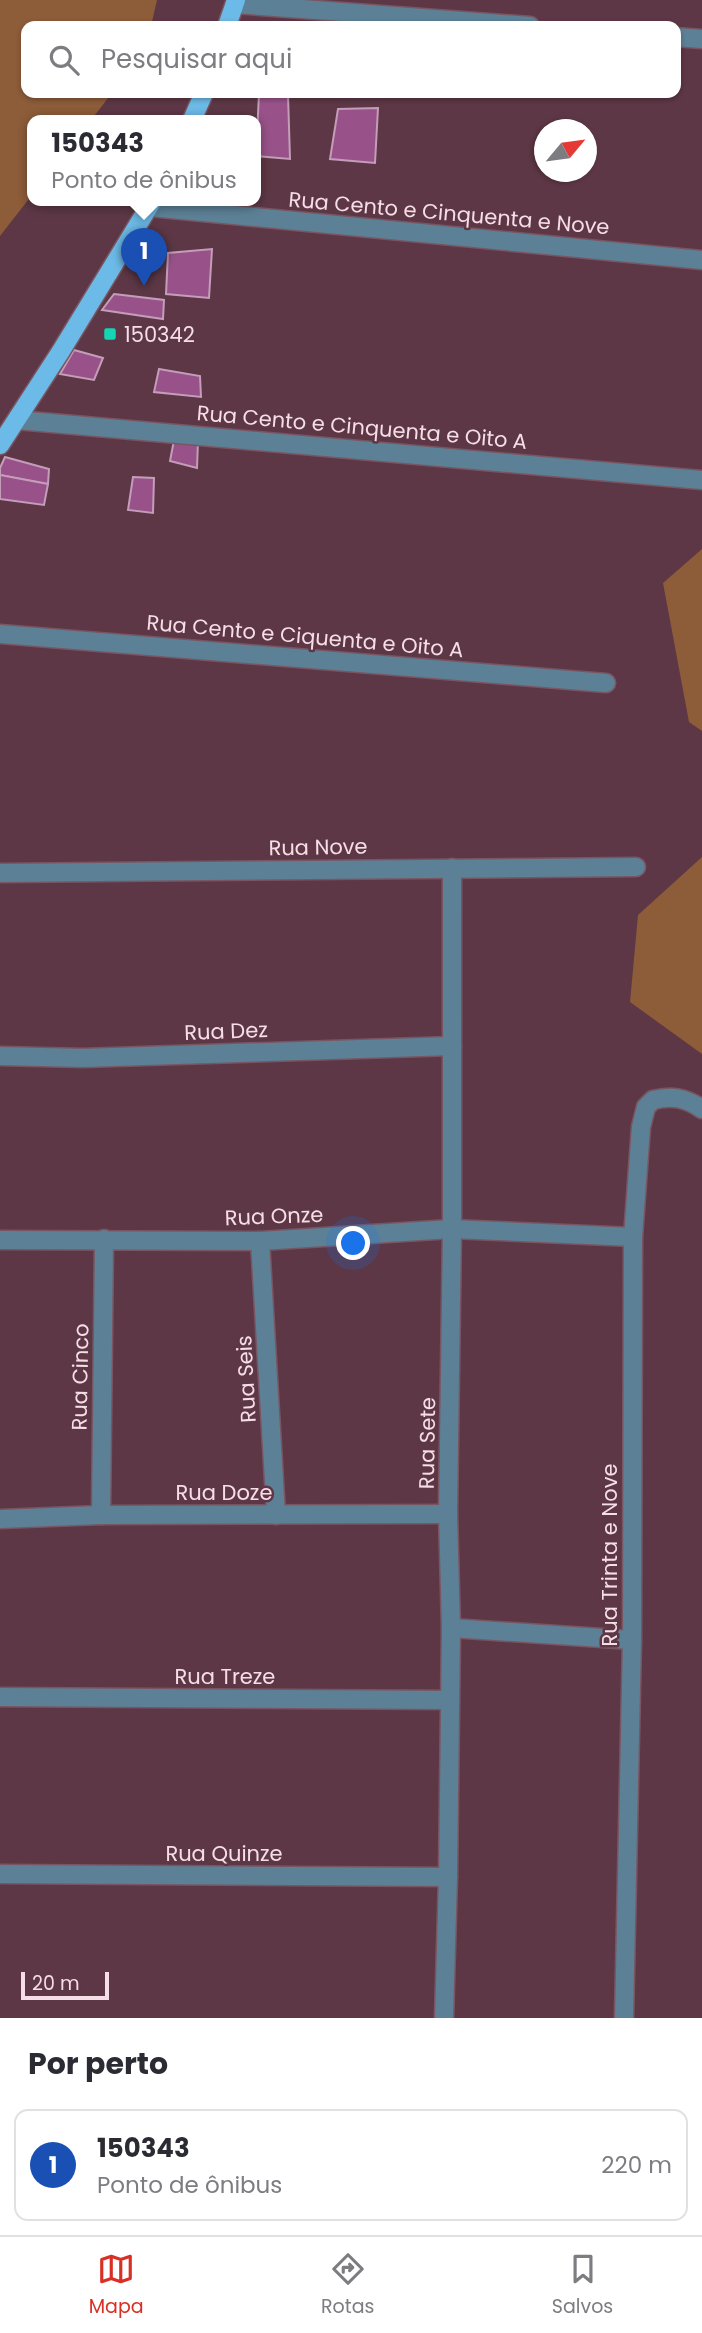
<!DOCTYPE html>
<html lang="pt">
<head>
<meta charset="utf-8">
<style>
  body { margin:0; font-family:Poppins,sans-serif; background:#f7f7f7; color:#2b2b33 }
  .compass { position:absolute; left:534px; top:119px; width:63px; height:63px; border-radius:50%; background:#fff; box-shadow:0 2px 5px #0004; rotate:61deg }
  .scale { position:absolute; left:21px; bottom:18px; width:88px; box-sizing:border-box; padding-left:7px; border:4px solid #f6dee6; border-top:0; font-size:19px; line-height:24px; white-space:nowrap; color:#f6dee6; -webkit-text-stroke:5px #5d3745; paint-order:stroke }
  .you { position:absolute; left:354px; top:1244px; width:24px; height:24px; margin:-18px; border:5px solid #fff; border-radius:50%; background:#1a73e8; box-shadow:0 0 0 10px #1a73e833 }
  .badge { display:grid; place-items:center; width:46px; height:46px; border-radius:50%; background:#d93025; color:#fff; font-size:23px; font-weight:700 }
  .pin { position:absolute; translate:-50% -58px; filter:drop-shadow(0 2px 4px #0008) }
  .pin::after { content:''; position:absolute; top:37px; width:24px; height:21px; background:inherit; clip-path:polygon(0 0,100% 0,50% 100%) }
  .popup { position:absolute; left:27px; top:115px; width:234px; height:91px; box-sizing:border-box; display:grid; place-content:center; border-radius:14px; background:#fff; filter:drop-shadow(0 2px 5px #0005); font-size:23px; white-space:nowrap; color:#7c7c81 }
  .popup b { font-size:26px; color:#2b2b33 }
  .popup::after { content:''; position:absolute; left:50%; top:100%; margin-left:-14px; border:14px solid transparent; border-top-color:#fff }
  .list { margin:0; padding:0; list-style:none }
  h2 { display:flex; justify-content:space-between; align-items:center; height:91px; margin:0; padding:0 28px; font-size:30px }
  h2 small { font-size:23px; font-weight:400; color:#7c7c81 }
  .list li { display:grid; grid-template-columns:46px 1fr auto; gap:21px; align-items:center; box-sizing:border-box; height:112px; margin:0 14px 14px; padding:0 14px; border:2px solid #e1e1e2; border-radius:14px }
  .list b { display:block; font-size:26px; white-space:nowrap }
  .list p { margin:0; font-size:23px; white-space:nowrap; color:#7c7c81 }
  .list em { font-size:23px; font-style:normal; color:#7c7c81 }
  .icon { flex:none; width:38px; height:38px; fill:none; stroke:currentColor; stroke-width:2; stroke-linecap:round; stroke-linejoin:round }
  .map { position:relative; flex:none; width:702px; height:2018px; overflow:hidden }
  .search { position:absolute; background:#fff; box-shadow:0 2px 5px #0004; left:21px; right:21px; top:21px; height:77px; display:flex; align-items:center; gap:18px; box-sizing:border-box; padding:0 24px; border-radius:14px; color:#7c7c81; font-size:26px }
  .sheet { height:217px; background:#fff }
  nav { display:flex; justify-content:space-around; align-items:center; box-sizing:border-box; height:98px; border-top:2px solid #e1e1e2; background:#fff; font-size:19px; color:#7c7c81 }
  nav a { display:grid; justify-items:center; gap:4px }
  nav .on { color:#d93025 }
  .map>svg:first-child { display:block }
  .green { fill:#8d5c39 }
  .building { fill:#985289; stroke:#c39db9; stroke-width:2 }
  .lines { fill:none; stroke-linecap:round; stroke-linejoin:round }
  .minor-casing { stroke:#795562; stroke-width:21 }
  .major-casing { stroke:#795562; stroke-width:21 }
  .minor { stroke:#5c8096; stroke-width:18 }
  .major { stroke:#6cbae7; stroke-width:18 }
  .poi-dot { fill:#14d5b3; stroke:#5d3745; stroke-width:2.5 }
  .labels { text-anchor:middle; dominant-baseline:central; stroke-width:5; stroke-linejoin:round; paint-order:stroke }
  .street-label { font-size:21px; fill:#f6dee6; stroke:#5d3745 }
  .poi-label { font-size:21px; fill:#f6dee6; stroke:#5d3745; text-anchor:start }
</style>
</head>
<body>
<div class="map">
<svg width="702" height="2018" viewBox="0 0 702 2018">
  <rect width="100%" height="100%" fill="#5d3745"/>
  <g class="green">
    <polygon points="0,0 157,0 151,26 26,26 26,93 112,93 91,120 32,120 32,195 0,236"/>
    <polygon points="702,549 702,731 689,722 663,583"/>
    <polygon points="702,857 702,1054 630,1002 638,915"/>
  </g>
  <g class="building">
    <polygon points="259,93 288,95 290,159 256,156"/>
    <polygon points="378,108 375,163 330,159 338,109"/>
    <polygon points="212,249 209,298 166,294 168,253"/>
    <polygon points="114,294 164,300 163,319 102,310"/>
    <polygon points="74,350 103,358 94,380 60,374"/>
    <polygon points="159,369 200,376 201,397 154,392"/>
    <polygon points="174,440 198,441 197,468 170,461"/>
    <polygon points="5,457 49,469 48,484 0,475 0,468"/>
    <polygon points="0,475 48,484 44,505 0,499"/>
    <polygon points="133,477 154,478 153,513 128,510"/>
  </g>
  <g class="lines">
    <defs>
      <g id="minor">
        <polyline points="235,4 530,26"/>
        <polyline points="676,37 702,39"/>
        <polyline points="150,207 702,260"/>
        <polyline points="17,420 702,480"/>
        <polyline points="0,634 606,683"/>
        <polyline points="0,873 636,867"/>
        <polyline points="0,1056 83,1058 452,1046"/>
        <polyline points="0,1240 260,1241 452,1229 633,1237"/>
        <polyline points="260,1241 276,1515"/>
        <polyline points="101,1515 104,1239"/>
        <polyline points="0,1519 101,1515 448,1514"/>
        <polyline points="451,1628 632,1640"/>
        <polyline points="0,1697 449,1700"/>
        <polyline points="0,1874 448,1877"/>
        <polyline points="444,2018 448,1877 451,1628 448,1514 452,1229 452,868"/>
        <path d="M624,2018L632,1640L633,1237L641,1127L646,1107L653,1100C672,1095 686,1098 702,1109"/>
      </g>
      <g id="major">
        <polyline points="227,26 236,0"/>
        <polyline points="192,120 204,93"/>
        <polyline points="0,445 61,351 153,200"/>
      </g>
    </defs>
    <use href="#minor" class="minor-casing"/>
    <use href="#major" class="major-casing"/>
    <use href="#minor" class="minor"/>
    <use href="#major" class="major"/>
  </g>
  <rect class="poi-dot" x="103" y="327" width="14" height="14" rx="3.5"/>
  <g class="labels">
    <g class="street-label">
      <text transform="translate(449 213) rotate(5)">Rua Cento e Cinquenta e Nove</text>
      <text transform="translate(362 427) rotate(5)">Rua Cento e Cinquenta e Oito A</text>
      <text transform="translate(305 636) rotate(5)">Rua Cento e Ciquenta e Oito A</text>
      <text transform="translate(318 847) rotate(-1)">Rua Nove</text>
      <text transform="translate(226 1031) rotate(-2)">Rua Dez</text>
      <text transform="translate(274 1216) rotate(-2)">Rua Onze</text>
      <text transform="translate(80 1377) rotate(-89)">Rua Cinco</text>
      <text transform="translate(246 1379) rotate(-93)">Rua Seis</text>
      <text transform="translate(427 1443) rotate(-89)">Rua Sete</text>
      <text x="224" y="1492">Rua Doze</text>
      <text transform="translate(609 1555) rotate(-90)">Rua Trinta e Nove</text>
      <text x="225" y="1676">Rua Treze</text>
      <text x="224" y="1853">Rua Quinze</text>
    </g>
    <g class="poi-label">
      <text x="124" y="334">150342</text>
    </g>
  </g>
</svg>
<svg class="compass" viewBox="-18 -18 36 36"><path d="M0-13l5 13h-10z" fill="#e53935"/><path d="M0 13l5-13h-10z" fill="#7c7c81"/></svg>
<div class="scale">20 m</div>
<div class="you"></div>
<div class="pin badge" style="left:144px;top:286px;background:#1a4fb4">1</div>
<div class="popup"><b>150343</b>Ponto de ônibus</div>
<div class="search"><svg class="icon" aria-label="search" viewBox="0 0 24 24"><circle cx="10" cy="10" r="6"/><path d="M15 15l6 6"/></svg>Pesquisar aqui</div>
</div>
<section class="sheet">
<h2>Por perto<small></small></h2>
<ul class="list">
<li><span class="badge" style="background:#1a4fb4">1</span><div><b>150343</b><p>Ponto de ônibus</p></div><em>220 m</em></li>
</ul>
</section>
<nav>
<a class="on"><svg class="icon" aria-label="map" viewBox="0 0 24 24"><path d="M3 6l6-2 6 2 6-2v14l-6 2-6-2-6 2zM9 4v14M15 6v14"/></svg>Mapa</a>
<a><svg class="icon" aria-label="directions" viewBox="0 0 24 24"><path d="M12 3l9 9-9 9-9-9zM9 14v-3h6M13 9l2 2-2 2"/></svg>Rotas</a>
<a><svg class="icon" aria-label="saved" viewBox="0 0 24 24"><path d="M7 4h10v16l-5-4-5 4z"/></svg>Salvos</a>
</nav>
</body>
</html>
